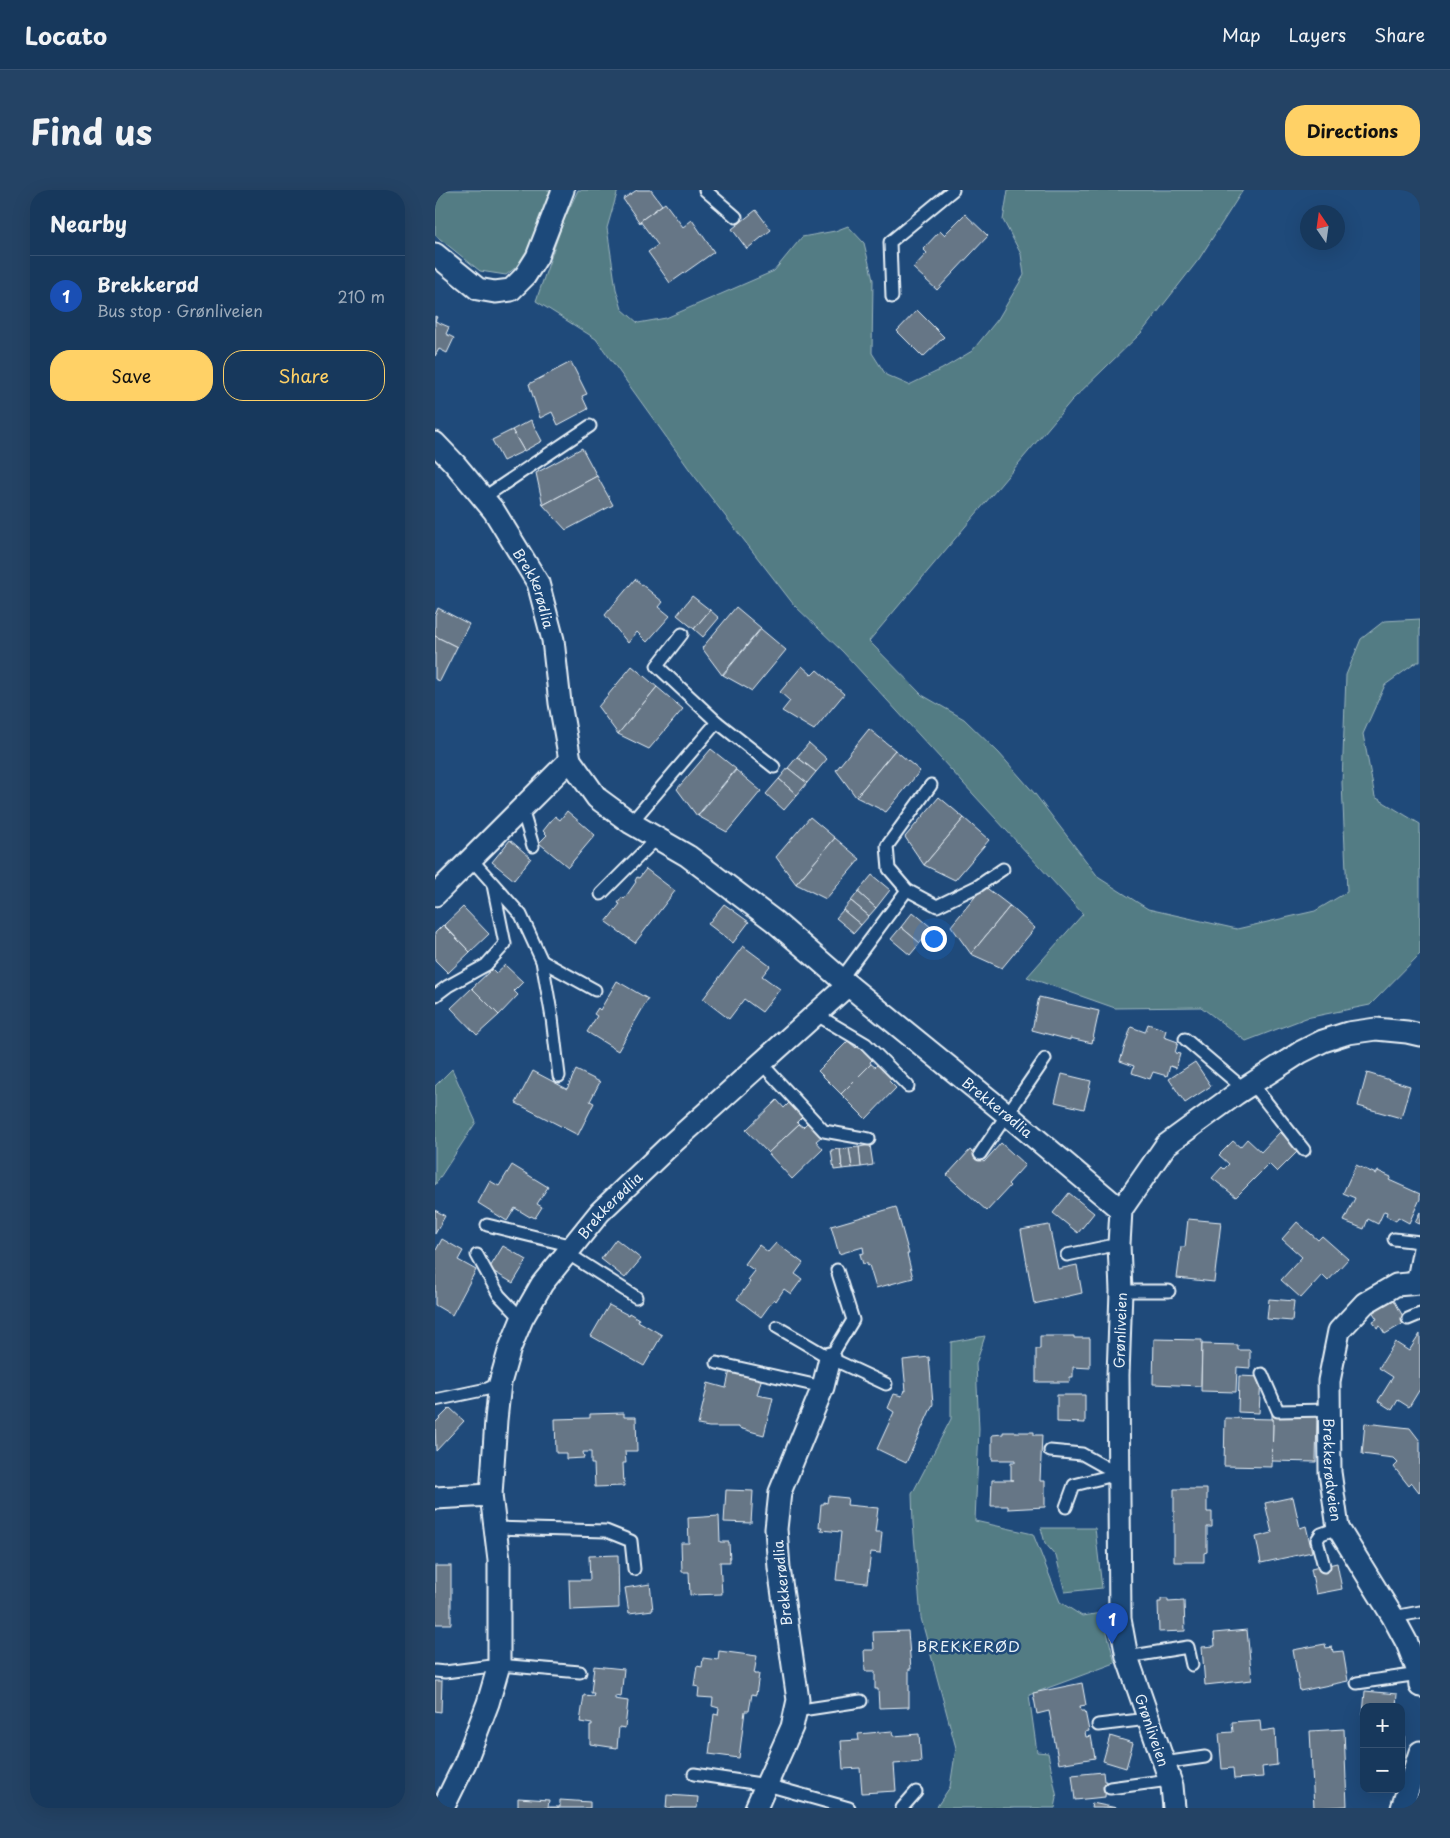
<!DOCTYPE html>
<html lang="en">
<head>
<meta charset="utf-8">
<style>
  body { margin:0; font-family:"Playpen Sans",sans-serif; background:#244365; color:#f1f3f6 }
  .controls { position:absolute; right:15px; bottom:15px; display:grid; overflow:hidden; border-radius:10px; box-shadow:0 5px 20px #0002 }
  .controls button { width:45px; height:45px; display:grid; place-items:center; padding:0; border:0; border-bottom:1px solid #365272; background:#17385c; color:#f1f3f6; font:25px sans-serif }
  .compass { position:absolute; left:865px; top:15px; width:45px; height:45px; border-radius:50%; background:#17385c; box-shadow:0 5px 20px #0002; rotate:347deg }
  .you { position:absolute; left:498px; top:748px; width:18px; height:18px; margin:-12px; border:4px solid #fff; border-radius:50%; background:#1a73e8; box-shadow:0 0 0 8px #1a73e833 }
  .badge { display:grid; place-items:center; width:32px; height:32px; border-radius:50%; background:#ffd166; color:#fff; font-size:16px; font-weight:700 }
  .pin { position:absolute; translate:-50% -41px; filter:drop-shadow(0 1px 2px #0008) }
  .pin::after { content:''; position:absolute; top:26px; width:18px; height:15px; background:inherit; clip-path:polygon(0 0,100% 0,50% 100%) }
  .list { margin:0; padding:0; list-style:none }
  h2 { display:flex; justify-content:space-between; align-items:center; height:65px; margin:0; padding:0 20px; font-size:21px }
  h2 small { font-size:16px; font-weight:400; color:#9eacbb }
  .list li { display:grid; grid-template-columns:32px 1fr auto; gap:15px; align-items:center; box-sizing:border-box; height:80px; padding:0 20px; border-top:1px solid #365272 }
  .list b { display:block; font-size:19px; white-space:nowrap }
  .list p { margin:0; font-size:16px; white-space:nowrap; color:#9eacbb }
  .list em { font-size:16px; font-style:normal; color:#9eacbb }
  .actions { display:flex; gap:10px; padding:15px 20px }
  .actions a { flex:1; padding:11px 0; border:1px solid #ffd166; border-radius:20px; text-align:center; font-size:18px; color:#ffd166 }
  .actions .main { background:#ffd166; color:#111 }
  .map { position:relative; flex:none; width:985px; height:1618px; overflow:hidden; border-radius:20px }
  header { display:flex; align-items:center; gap:30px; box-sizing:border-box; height:70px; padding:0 25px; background:#17385c; border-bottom:1px solid #365272 }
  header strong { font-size:24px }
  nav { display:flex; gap:28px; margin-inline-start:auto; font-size:18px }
  .intro { display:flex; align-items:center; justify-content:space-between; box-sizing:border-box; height:120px; padding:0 30px }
  h1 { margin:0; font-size:35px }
  .button { padding:12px 22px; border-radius:20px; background:#ffd166; color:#111; font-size:18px; font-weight:700 }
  main { display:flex; gap:30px; padding:0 30px }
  aside { flex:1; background:#17385c; border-radius:20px; box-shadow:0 5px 20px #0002 }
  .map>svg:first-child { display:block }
  .green { fill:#527c84; stroke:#9db6be }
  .building { fill:#667686; stroke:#e8f1f8 }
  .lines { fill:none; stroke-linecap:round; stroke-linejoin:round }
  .service-casing { stroke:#e8f1f8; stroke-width:15 }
  .minor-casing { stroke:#e8f1f8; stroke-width:25 }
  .service { stroke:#1f4a7a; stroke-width:11 }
  .minor { stroke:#1f4a7a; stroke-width:21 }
  .labels { text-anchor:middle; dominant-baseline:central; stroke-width:5; stroke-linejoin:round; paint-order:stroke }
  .street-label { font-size:14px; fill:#e8f1f8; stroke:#1f4a7a }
  .neighbourhood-label { font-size:15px; letter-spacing:1px; fill:#e8f1f8; stroke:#1f4a7a }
</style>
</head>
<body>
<header>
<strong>Locato</strong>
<nav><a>Map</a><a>Layers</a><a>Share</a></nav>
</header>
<div class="intro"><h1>Find us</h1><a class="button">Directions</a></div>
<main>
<aside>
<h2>Nearby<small></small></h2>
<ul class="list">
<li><span class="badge" style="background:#1a4fb4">1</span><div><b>Brekkerød</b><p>Bus stop · Grønliveien</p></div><em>210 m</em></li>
</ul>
<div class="actions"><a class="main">Save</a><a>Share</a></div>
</aside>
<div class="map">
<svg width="985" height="1618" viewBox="0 0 985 1618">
  <rect width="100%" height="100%" fill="#1f4a7a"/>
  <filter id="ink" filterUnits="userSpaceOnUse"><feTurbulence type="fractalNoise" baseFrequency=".02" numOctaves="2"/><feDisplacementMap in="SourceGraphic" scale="10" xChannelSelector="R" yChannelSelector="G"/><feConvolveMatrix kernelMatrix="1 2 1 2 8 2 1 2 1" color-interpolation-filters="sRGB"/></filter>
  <g filter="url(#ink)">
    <g class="green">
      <polygon points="0,0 118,0 89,71 71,85 45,81 0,45"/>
      <polygon points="143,0 183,0 172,38 181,99 187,119 203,133 231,128 339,81 367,47 400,41 413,36 429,53 438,90 437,163 451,185 474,195 507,179 537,161 563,129 589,85 586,64 568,30 573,0 808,0 764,69 707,142 636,211 434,451 487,505 529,529 564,563 600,604 664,688 713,719 802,739 880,721 912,702 907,593 911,485 926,449 949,431 985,429 985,472 982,472 950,495 928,544 940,607 985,634 985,764 935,815 871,828 811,851 766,817 680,818 592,787 648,724 408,462 359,415 257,283 161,149 101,111 128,32"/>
      <polygon points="17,879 41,932 0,995 0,896"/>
      <polygon points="550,1146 541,1174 544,1239 540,1331 598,1344 625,1412 647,1426 667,1423 680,1473 594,1505 602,1562 613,1563 622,1608 620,1618 501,1618 515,1597 521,1558 486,1428 478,1333 477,1304 516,1229 516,1152"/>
      <polygon points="606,1338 660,1338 667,1398 630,1402 621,1366 610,1353"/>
    </g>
    <g class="building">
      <polygon points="202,0 216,0 227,15 205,31 205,33 188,9"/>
      <polygon points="230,13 248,37 257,30 279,62 235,93 213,62 223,55 205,31"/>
      <polygon points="321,20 336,40 312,59 297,39"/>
      <polygon points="530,24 553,46 502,100 478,78 492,63 488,59 505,41 509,45"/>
      <polygon points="482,120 509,147 488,167 462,141"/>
      <polygon points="0,126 2,127 0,131 14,137 11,144 19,148 12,163 4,159 0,166"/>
      <polygon points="136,172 152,204 147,206 153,219 123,235 117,222 105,228 94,194"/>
      <polygon points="96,230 107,251 89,261 77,240"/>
      <polygon points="77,240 89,261 68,271 57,250"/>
      <polygon points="147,258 162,286 108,315 101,283"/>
      <polygon points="162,286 178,315 131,340 108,315"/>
      <polygon points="200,389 228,412 224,417 235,426 212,452 202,442 193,453 170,425"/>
      <polygon points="257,406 275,420 259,439 242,425"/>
      <polygon points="301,417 326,438 287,485 267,458"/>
      <polygon points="3,418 34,434 22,457 0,446 0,425"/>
      <polygon points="275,420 284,428 268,447 259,439"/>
      <polygon points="326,439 351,460 317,501 288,485"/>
      <polygon points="0,446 22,457 5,491 0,489"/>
      <polygon points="197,476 222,497 183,544 163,517"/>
      <polygon points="367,476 377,485 382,480 409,504 379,540 347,521 355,511 345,502"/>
      <polygon points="222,497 248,519 214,559 183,544"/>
      <polygon points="434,539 460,560 421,607 401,580"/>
      <polygon points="374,553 392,569 381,582 362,567"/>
      <polygon points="276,559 301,579 262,626 242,599"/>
      <polygon points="460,560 485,581 451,622 421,607"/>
      <polygon points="362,567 381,582 372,593 353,578"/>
      <polygon points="353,578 372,593 362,605 344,589"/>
      <polygon points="301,580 326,601 292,642 263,626"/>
      <polygon points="344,589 362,605 349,620 331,604"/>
      <polygon points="504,607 529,628 489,675 470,647"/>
      <polygon points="132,621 160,645 133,677 104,653 112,645 108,641 120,626 125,630"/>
      <polygon points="375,627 400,648 361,694 341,667"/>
      <polygon points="529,628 554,650 520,690 489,675"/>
      <polygon points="400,648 425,669 391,709 361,694"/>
      <polygon points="75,650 96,668 79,690 57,672"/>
      <polygon points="211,679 240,701 200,753 171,732 185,714 183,713 187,707 189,709 201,692 200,691 202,687 204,688"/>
      <polygon points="437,685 455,700 441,718 423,702"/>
      <polygon points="549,696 575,716 536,764 516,736"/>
      <polygon points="423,702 441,718 434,726 416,711"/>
      <polygon points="416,711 434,726 426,735 408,720"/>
      <polygon points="289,714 314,732 298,753 273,734"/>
      <polygon points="575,716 600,738 567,778 536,764"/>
      <polygon points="28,717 54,744 35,762 9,735"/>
      <polygon points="408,720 426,735 419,743 401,728"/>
      <polygon points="478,722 497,738 485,753 466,737"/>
      <polygon points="8,735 35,762 13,783 0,770 0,743"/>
      <polygon points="466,737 485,753 475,765 456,749"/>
      <polygon points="308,756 335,776 327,786 345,799 327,822 309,809 294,829 268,809"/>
      <polygon points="70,775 88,792 79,801 83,805 64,825 37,798 57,779 61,783"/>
      <polygon points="182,791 213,809 183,861 152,842 162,826 159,824 163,818 165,820"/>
      <polygon points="37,798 64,825 42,845 16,818"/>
      <polygon points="604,807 664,821 657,853 635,848 635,850 597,840"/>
      <polygon points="713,834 731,840 729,847 743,852 740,863 745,864 741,878 735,876 732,886 718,882 715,889 697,883 699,876 685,871 696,837 710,842"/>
      <polygon points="413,851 421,858 426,853 440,867 435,872 436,874 406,904 383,881"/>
      <polygon points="445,872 459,886 454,891 461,898 431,929 406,904 436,874 440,877"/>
      <polygon points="760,872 776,896 750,913 734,889"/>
      <polygon points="141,880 165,892 155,911 159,913 143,945 81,913 98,881 132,899"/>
      <polygon points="932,883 975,896 966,928 923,916"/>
      <polygon points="627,884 656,891 649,919 620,912"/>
      <polygon points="342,910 349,918 354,913 367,927 362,932 364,934 333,963 311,940"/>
      <polygon points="372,933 386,947 381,951 388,959 357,989 333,963 364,934 368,937"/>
      <polygon points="845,942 864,960 842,982 834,974 801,1007 777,988 787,977 789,979 794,974 784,965 798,951 805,957 812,949 826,962"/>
      <polygon points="566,953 590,975 573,994 575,996 552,1021 512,985 535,960 549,972"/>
      <polygon points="435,955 438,975 426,977 424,957"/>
      <polygon points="424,957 426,977 417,978 414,958"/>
      <polygon points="414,958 417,978 407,979 405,959"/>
      <polygon points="405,959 407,979 399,980 396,960"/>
      <polygon points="77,975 113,997 102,1014 107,1017 100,1028 96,1026 95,1027 80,1018 72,1031 43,1013 55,991 64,996"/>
      <polygon points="921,975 941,984 943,981 956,987 954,990 985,1004 985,1009 974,1033 963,1027 961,1031 951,1026 952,1022 949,1021 943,1034 933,1029 929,1039 909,1031 920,1008 908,1003"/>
      <polygon points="634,1003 659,1023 643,1043 618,1023"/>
      <polygon points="461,1017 474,1064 472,1064 478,1088 441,1098 434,1075 432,1076 432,1073 428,1074 425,1064 429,1063 428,1057 404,1064 396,1036"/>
      <polygon points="0,1020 10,1026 0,1044"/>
      <polygon points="985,1022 985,1034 980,1032"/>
      <polygon points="753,1029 786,1032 779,1092 742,1088 746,1057 750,1057"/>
      <polygon points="862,1032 883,1050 887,1046 913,1069 893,1091 887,1085 866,1108 846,1090 867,1067 847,1049"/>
      <polygon points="614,1035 623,1079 642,1075 647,1103 599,1114 586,1040"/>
      <polygon points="7,1049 28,1061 23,1070 41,1080 17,1125 0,1115 0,1062"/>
      <polygon points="181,1049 206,1069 190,1088 166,1069"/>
      <polygon points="341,1053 368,1073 360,1084 367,1089 356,1104 349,1099 341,1111 339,1109 326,1127 302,1109 315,1092 313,1090 320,1081 310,1074 324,1055 333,1062"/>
      <polygon points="68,1056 92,1070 78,1093 54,1079"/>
      <polygon points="834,1109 859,1111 857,1131 832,1129"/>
      <polygon points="959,1110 971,1132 950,1144 945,1136 942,1138 938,1131 942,1129 937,1121"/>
      <polygon points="174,1115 193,1125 194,1123 204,1129 203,1131 227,1145 209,1176 156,1146"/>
      <polygon points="985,1144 985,1199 974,1217 963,1210 957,1220 943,1211 958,1187 944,1178 960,1152 974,1161"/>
      <polygon points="605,1146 639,1146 639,1148 655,1148 655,1178 638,1177 638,1187 635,1187 635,1192 601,1192 601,1159 605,1159"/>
      <polygon points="719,1149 767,1150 766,1196 718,1194"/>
      <polygon points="767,1154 803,1155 803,1160 815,1160 815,1178 802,1177 801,1202 766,1201"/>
      <polygon points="494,1167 498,1214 471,1273 442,1259 459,1222 453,1218 459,1204 467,1206 469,1200 471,1201 468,1170"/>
      <polygon points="295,1180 327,1187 322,1205 338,1208 329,1245 304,1238 304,1237 274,1237 263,1235 273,1193 291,1198"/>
      <polygon points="804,1186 826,1187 824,1223 803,1222"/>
      <polygon points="622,1205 650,1205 650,1233 622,1232"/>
      <polygon points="15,1218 29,1231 1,1261 0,1233"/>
      <polygon points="189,1223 189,1227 201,1227 202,1261 190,1261 191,1273 188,1273 189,1296 160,1297 159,1274 156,1274 156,1262 148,1262 149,1268 131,1269 131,1263 121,1263 120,1229 155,1228 155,1224"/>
      <polygon points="837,1224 882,1225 881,1272 837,1271 838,1229 837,1229"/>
      <polygon points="790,1228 838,1229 837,1277 789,1276"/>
      <polygon points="930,1233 975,1238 985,1251 985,1301 984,1302 977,1293 974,1296 959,1277 963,1273 958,1268 927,1264"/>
      <polygon points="568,1242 599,1242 599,1245 607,1245 605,1291 610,1291 610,1317 573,1319 573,1316 556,1316 557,1290 579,1290 576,1290 576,1272 580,1272 580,1270 557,1270 557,1245 568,1244"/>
      <polygon points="739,1299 772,1299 772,1322 777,1322 777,1337 772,1337 772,1362 769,1363 769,1372 739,1372"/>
      <polygon points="291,1300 318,1301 316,1333 289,1332"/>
      <polygon points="393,1306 413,1308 412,1315 443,1318 440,1342 447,1342 445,1363 436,1362 432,1393 401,1390 406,1342 386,1340 387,1337 384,1337 386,1314 389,1314 389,1312 392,1313"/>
      <polygon points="858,1307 865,1338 871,1336 877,1362 826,1373 821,1347 837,1343 830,1313"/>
      <polygon points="284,1326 285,1352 294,1352 295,1372 285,1372 287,1404 255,1405 254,1382 247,1382 246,1353 254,1353 253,1328"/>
      <polygon points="183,1365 184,1418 135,1420 134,1390 155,1390 154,1366"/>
      <polygon points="902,1373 907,1399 881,1404 876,1379"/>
      <rect x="0" y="1376" width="16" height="58"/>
      <polygon points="215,1394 218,1420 194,1423 190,1398"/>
      <polygon points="726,1409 733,1409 733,1412 749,1411 750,1441 724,1442 723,1412 726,1412"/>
      <polygon points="812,1440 817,1490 770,1495 767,1457 780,1456 779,1443"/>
      <polygon points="473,1441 476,1479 474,1479 474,1517 444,1518 443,1499 440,1499 440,1481 430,1481 429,1460 439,1460 438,1442"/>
      <polygon points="890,1454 891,1458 897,1457 898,1462 908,1461 913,1491 865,1501 858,1460"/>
      <polygon points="284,1461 322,1466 319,1484 324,1484 321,1505 317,1504 314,1521 310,1521 304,1568 274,1564 279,1524 283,1525 284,1518 277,1516 278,1508 263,1507 264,1497 259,1496 262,1476 267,1477 268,1468 283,1470"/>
      <polygon points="159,1476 189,1479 186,1507 180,1506 180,1509 193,1511 190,1538 184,1537 182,1558 155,1554 155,1536 157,1536 157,1534 145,1532 149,1505 158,1506 159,1503 156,1503"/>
      <polygon points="0,1491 7,1491 6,1522 0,1521"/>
      <polygon points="647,1493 651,1515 645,1516 646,1521 650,1521 654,1541 650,1542 651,1547 656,1546 660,1568 624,1574 614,1521 602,1524 598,1503"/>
      <polygon points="930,1501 962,1504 961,1517 929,1517 928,1525"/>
      <polygon points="825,1530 826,1541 840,1539 842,1575 827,1577 828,1587 799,1589 798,1578 787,1579 784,1543 798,1542 797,1532"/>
      <polygon points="969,1535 970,1568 966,1568 966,1536"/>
      <polygon points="909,1539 912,1616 879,1618 875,1541"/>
      <polygon points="457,1541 458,1546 484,1544 486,1572 459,1574 461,1601 427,1603 425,1578 408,1579 406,1551 424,1550 423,1544"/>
      <polygon points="675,1546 698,1553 691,1578 668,1571"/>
      <polygon points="668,1582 669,1591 671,1591 670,1607 640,1610 637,1585"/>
      <polygon points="232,1605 263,1607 262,1618 231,1618"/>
      <polygon points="83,1608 114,1610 113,1617 125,1617 125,1610 155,1612 155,1618 83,1618"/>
      <polygon points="657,1613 682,1618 656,1618"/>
    </g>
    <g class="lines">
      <defs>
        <g id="service">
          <polyline points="270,0 301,27"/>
          <polyline points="457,107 455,52 518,0"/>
          <polyline points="48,308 155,236"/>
          <polyline points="282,532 339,577"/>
          <polyline points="87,619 98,656"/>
          <polyline points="196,633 282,532 222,476 247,444"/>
          <polyline points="37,670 86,725 107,771 117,828 124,886"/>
          <polyline points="472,700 502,716 543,696 568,679"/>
          <polyline points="166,704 222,648"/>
          <polyline points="107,771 160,800"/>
          <polyline points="406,789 472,700 454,679 452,656 496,595"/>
          <polyline points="1,805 13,796 51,775 70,754 58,695"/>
          <polyline points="382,825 431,854 473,896"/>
          <polyline points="750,849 809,899"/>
          <polyline points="327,874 389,941 434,949"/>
          <polyline points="817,894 869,960"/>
          <polyline points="545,964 610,869"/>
          <polyline points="52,1035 138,1056"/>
          <polyline points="959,1049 985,1052"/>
          <polyline points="132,1063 201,1107"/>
          <polyline points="42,1065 64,1105 87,1129"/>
          <polyline points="632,1065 684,1054"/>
          <polyline points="977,1094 985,1053"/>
          <polyline points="686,1101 734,1101"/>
          <polyline points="973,1129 985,1124"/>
          <polyline points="342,1137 395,1168 451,1194"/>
          <polyline points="395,1168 418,1130 402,1080"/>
          <polyline points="282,1173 388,1197"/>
          <polyline points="827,1184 843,1221 894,1220"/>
          <polyline points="0,1210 52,1199 65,1193"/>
          <polyline points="615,1261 647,1264 683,1284 639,1295 631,1317"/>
          <polyline points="60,1338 171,1341 196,1351 199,1379"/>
          <polyline points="889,1376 882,1350 886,1344 903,1338"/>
          <polyline points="958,1427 985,1422"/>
          <polyline points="692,1467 753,1457 757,1475"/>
          <polyline points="0,1481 10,1482 64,1475 145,1482"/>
          <polyline points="922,1493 984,1484"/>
          <polyline points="360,1521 426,1511"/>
          <polyline points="663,1535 713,1529"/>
          <polyline points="728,1573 770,1567"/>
          <polyline points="259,1584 332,1595 414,1618"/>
          <polyline points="675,1598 734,1590"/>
          <polyline points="467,1618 481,1602"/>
        </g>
        <g id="minor">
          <polyline points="0,64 43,99 60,102 76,100 90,86 102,67 128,0"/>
          <path id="s1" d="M0,253L20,274L59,321L103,393L118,450L125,513L135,570L162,608L196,633L253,666L339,731L413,795L573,925L686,1020"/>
          <polyline points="0,705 135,570"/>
          <path id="s2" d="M985,1093L961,1095L930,1113L904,1141L894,1191L895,1282L903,1338L958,1427L972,1453L984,1484L985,1496"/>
          <polyline points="0,1308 56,1305"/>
          <path id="s3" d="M8,1618L30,1573L53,1513L64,1475V1370L56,1305L61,1230L65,1193L75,1158L87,1129L107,1094L165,1022L231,959L413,795"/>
          <polyline points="321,1618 357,1537 363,1510 344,1378 341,1339 345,1302 388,1197 395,1168"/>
          <path id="s4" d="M739,1618L737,1596L692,1467L685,1429L683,1185L686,1101L684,1054L686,1020L731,955L801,904L866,862L888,851L913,843L941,839L972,842L985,845"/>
          <polyline points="967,1618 985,1562"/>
        </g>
      </defs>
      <use href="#service" class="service-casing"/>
      <use href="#minor" class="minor-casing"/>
      <use href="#service" class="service"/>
      <use href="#minor" class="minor"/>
    </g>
  </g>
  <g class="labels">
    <g class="street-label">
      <text stroke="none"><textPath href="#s1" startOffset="178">Brekkerødlia</textPath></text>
      <text stroke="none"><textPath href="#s1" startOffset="908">Brekkerødlia</textPath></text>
      <text stroke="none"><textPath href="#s3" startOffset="649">Brekkerødlia</textPath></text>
      <text stroke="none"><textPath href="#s4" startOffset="486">Grønliveien</textPath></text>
      <text stroke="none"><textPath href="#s2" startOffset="238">Brekkerødveien</textPath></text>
      <text transform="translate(347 1393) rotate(-96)">Brekkerødlia</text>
      <text transform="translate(717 1540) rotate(71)">Grønliveien</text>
    </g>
    <g class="neighbourhood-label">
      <text x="534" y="1455">BREKKERØD</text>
    </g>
  </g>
</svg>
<div class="controls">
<button>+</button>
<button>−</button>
</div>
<svg class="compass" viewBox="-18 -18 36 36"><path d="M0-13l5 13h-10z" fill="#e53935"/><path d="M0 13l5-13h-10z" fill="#9eacbb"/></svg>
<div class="you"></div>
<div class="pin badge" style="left:677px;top:1454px;background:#1a4fb4">1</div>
</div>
</main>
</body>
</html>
